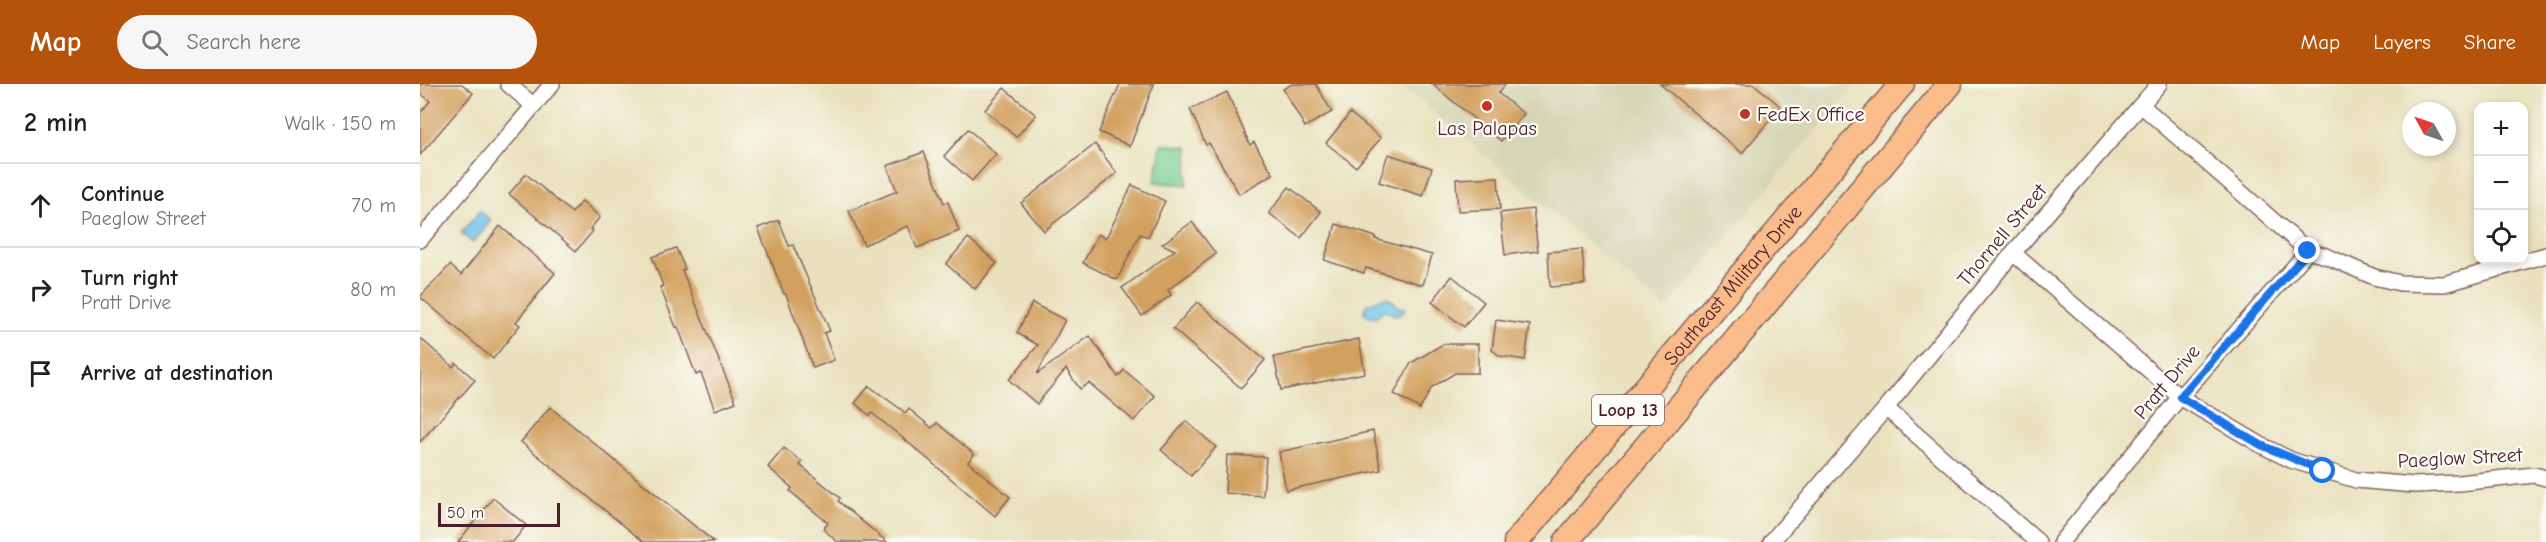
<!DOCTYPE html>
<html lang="en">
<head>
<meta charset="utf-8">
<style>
  body { margin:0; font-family:"Comic Neue",sans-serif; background:#f6f6f6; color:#202124 }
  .controls { position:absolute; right:18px; top:18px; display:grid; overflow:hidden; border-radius:12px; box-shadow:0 3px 9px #0003 }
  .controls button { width:54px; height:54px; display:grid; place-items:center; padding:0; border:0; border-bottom:2px solid #e0e0e0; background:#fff; color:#202124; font:30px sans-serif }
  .compass { position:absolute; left:1982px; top:18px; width:54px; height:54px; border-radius:50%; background:#fff; box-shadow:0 3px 9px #0003; rotate:310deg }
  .scale { position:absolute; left:18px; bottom:15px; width:122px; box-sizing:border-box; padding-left:6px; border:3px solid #4a1f2b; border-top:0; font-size:16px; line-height:21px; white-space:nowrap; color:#4a1f2b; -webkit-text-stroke:4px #fdfcf7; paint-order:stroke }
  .stop { position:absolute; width:18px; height:18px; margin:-14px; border:4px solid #1a73e8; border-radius:50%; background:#fff }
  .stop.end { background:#1a73e8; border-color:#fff; box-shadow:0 2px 6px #0008 }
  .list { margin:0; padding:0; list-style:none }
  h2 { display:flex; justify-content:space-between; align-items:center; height:78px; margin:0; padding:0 24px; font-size:26px }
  h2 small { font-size:20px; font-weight:400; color:#757577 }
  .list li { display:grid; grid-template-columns:39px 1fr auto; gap:18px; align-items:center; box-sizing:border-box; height:84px; padding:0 24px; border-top:2px solid #e0e0e0 }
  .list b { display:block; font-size:22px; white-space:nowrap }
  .list p { margin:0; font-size:20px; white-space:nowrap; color:#757577 }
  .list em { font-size:20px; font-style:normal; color:#757577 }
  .icon { flex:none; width:33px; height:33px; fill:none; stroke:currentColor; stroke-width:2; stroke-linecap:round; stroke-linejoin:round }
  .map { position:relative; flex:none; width:2126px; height:458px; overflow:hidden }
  header { display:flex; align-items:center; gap:36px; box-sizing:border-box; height:84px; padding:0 30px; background:#b45309; color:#fff }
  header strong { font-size:28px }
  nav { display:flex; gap:33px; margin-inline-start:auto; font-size:21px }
  .search { width:420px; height:54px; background:#f6f6f6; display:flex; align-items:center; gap:15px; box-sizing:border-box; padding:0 21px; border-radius:33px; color:#757577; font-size:22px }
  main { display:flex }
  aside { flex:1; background:#fff }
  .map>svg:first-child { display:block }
  .built { fill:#d6d6b6 }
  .green { fill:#79ce92; stroke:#62765e; stroke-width:1.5 }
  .water { fill:#69c1e7; stroke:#5a7089; stroke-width:1.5 }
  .building { fill:#d2a05e }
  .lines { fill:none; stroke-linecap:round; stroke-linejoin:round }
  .minor-casing { stroke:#82635e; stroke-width:18 }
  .primary-casing { stroke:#82635e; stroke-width:27 }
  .minor { stroke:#fff; stroke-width:15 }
  .primary { stroke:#f9bc8a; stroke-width:24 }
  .route { stroke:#1a73e8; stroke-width:8 }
  .poi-dot { fill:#c8321e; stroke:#fdfcf7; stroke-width:2 }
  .labels { text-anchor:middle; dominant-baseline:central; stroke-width:4.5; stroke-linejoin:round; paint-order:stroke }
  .shield { fill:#fdfcf7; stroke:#806168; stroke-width:1.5 }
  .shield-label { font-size:18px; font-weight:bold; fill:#4a1f2b }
  .poi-label { font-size:20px; fill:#4a1f2b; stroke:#fdfcf7; text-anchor:start }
  .street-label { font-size:20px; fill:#4a1f2b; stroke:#fdfcf7 }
</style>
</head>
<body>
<header>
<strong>Map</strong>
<div class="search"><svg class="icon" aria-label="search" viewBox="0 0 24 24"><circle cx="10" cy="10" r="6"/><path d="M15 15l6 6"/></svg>Search here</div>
<nav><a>Map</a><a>Layers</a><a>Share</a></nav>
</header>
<main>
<aside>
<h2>2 min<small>Walk · 150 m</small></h2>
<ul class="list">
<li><svg class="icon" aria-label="ahead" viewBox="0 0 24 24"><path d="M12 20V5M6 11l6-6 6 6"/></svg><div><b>Continue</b><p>Paeglow Street</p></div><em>70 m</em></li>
<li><svg class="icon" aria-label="right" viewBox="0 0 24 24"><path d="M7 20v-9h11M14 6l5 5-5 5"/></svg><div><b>Turn right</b><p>Pratt Drive</p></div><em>80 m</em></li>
<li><svg class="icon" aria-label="arrive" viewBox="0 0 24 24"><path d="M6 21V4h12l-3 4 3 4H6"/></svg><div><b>Arrive at destination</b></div></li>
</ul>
</aside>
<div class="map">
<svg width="2126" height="458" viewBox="0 0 2126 458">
  <rect width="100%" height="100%" fill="#fdfcf7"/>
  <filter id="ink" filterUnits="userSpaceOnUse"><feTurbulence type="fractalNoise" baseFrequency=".0167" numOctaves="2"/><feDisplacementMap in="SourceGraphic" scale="12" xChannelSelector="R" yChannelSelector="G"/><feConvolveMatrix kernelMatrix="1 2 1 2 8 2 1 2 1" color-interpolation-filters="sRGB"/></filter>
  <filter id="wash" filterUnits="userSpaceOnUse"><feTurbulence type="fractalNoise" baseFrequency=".008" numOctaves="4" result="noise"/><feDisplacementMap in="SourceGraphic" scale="24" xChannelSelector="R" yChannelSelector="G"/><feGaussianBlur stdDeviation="1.35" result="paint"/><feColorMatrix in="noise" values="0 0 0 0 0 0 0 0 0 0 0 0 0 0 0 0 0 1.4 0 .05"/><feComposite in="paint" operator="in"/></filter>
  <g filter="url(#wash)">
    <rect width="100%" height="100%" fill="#e9e1bd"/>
    <polygon class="built" points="981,0 1436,0 1246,225"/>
    <polygon class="green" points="741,60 768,63 767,101 735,98"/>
    <g class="water">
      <polygon points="60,127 71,136 53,159 41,149"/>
      <polygon points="966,213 972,216 978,223 985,224 982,230 975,231 963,226 957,233 948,233 944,228 947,220"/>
    </g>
    <g id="blocks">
      <g class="building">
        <polygon points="0,0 42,0 53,9 0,71 0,29 10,17 0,9"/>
        <polygon points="700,0 734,0 710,62 679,48"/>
        <polygon points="872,0 896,0 912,28 885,43 863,5"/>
        <polygon points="1012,0 1086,0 1078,9 1104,30 1081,57"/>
        <polygon points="1240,0 1334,0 1361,23 1322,69"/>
        <polygon points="584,4 616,31 596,53 565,26"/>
        <polygon points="807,8 830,61 834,58 853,90 819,110 789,59 786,61 770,25"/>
        <polygon points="930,29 961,54 936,83 906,59"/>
        <polygon points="548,45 576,70 552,97 524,72"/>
        <polygon points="675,60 697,89 624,147 601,119"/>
        <polygon points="504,68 524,119 528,118 539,147 497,164 488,142 444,161 429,127 477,107 467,82"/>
        <polygon points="968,70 1012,84 1003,112 959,98"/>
        <polygon points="106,90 152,129 162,117 180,133 170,145 173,147 156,167 89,110"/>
        <polygon points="1078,93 1080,125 1038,127 1036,95"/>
        <polygon points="712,101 745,117 728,153 720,150 697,196 663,179 678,150 686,154"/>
        <polygon points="869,103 901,128 881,154 849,129"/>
        <polygon points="1113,125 1118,167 1085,171 1080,129"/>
        <polygon points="359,136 369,162 373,161 410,247 404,249 414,276 393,284 366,210 364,210 338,144"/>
        <polygon points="772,138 796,170 748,206 751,211 722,232 702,204 755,166 742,160"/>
        <polygon points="916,140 956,153 955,155 1012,171 1003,201 946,184 944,189 904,176"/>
        <polygon points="80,142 135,189 96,238 100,241 73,275 0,213 30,181 41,191"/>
        <polygon points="548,154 577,179 555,205 526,180"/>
        <polygon points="256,164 265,185 262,186 316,318 295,326 281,289 276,291 258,243 256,243 240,203 243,202 232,173"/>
        <polygon points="1162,165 1165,200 1130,203 1128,168"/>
        <polygon points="1032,192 1064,218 1044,243 1012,218"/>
        <polygon points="777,218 845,276 821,304 753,245"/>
        <polygon points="612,219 645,236 617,290 670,252 698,293 704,286 735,312 714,337 669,299 660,305 646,285 617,320 589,296 618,261 597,249"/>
        <polygon points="1076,236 1110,241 1105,276 1080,272 1072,266"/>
        <polygon points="0,254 33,283 36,279 55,296 0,358"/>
        <polygon points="939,255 945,289 861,306 854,273"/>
        <polygon points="1023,260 1058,260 1058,289 1035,289 1012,303 1000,325 974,310 991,279"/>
        <polygon points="449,302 486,329 489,325 512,344 517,339 554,370 548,378 590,413 575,432 490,360 452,329 450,332 435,319"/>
        <polygon points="130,323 294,458 224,458 101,358"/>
        <polygon points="766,337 796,363 771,392 741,366"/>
        <polygon points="953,347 961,386 866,406 859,368"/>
        <polygon points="364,364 382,378 380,381 420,414 418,417 467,458 418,458 403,445 408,439 370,407 372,404 348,383"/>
        <polygon points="807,371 846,373 843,412 805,409"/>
        <polygon points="73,414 106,441 93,458 38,458"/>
      </g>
    </g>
  </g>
  <g filter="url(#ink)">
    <use href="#blocks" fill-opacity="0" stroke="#82635e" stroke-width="1.5"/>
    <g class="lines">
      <defs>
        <g id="minor">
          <polyline points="88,0 114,22"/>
          <polyline points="1721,21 1739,0"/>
          <polyline points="0,156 132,0"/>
          <polyline points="1593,169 1760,313 1841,361 1871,376 1936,396 1994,401 2039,399 2114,391 2126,394"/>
          <polyline points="1351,458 1466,324"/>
          <polyline points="1618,458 1466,324 1593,169 1721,21 1888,167 1906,172 1954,193 1980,199 2024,200 2126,171"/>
          <polyline points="1641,458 1760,313 1888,167"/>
        </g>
        <g id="primary">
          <path id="s1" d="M1096,458L1482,0"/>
          <polyline points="1146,458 1530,0"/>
        </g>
      </defs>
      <use href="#minor" class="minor-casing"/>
      <use href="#primary" class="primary-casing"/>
      <use href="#minor" class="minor"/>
      <use href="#primary" class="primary"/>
    </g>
  </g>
  <g class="lines" filter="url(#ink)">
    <polyline class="route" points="1888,167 1760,313 1841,361 1903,387"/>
  </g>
  <g class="poi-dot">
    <circle cx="1067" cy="22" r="6"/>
    <circle cx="1325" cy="30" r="6"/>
  </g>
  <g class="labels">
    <rect class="shield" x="1172" y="311" width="72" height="30" rx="4.5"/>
    <g class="shield-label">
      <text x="1208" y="326">Loop 13</text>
    </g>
    <g class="poi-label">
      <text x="1337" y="30">FedEx Office</text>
      <text x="1067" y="44" text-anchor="middle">Las Palapas</text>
    </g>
    <g class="street-label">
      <text transform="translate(1582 151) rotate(-50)">Thornell Street</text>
      <text stroke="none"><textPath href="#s1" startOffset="336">Southeast Military Drive</textPath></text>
      <text transform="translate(1747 298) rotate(-50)">Pratt Drive</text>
      <text transform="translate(2040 374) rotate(-3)">Paeglow Street</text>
    </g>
  </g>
</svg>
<div class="controls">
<button>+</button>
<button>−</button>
<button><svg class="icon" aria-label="locate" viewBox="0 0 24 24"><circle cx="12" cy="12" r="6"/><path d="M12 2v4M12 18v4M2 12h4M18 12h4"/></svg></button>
</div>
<svg class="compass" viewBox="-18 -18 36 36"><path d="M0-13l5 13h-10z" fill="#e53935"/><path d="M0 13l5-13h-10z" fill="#757577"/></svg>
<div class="scale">50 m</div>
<div class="stop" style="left:1903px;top:387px"></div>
<div class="stop end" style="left:1888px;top:167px"></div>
</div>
</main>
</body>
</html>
